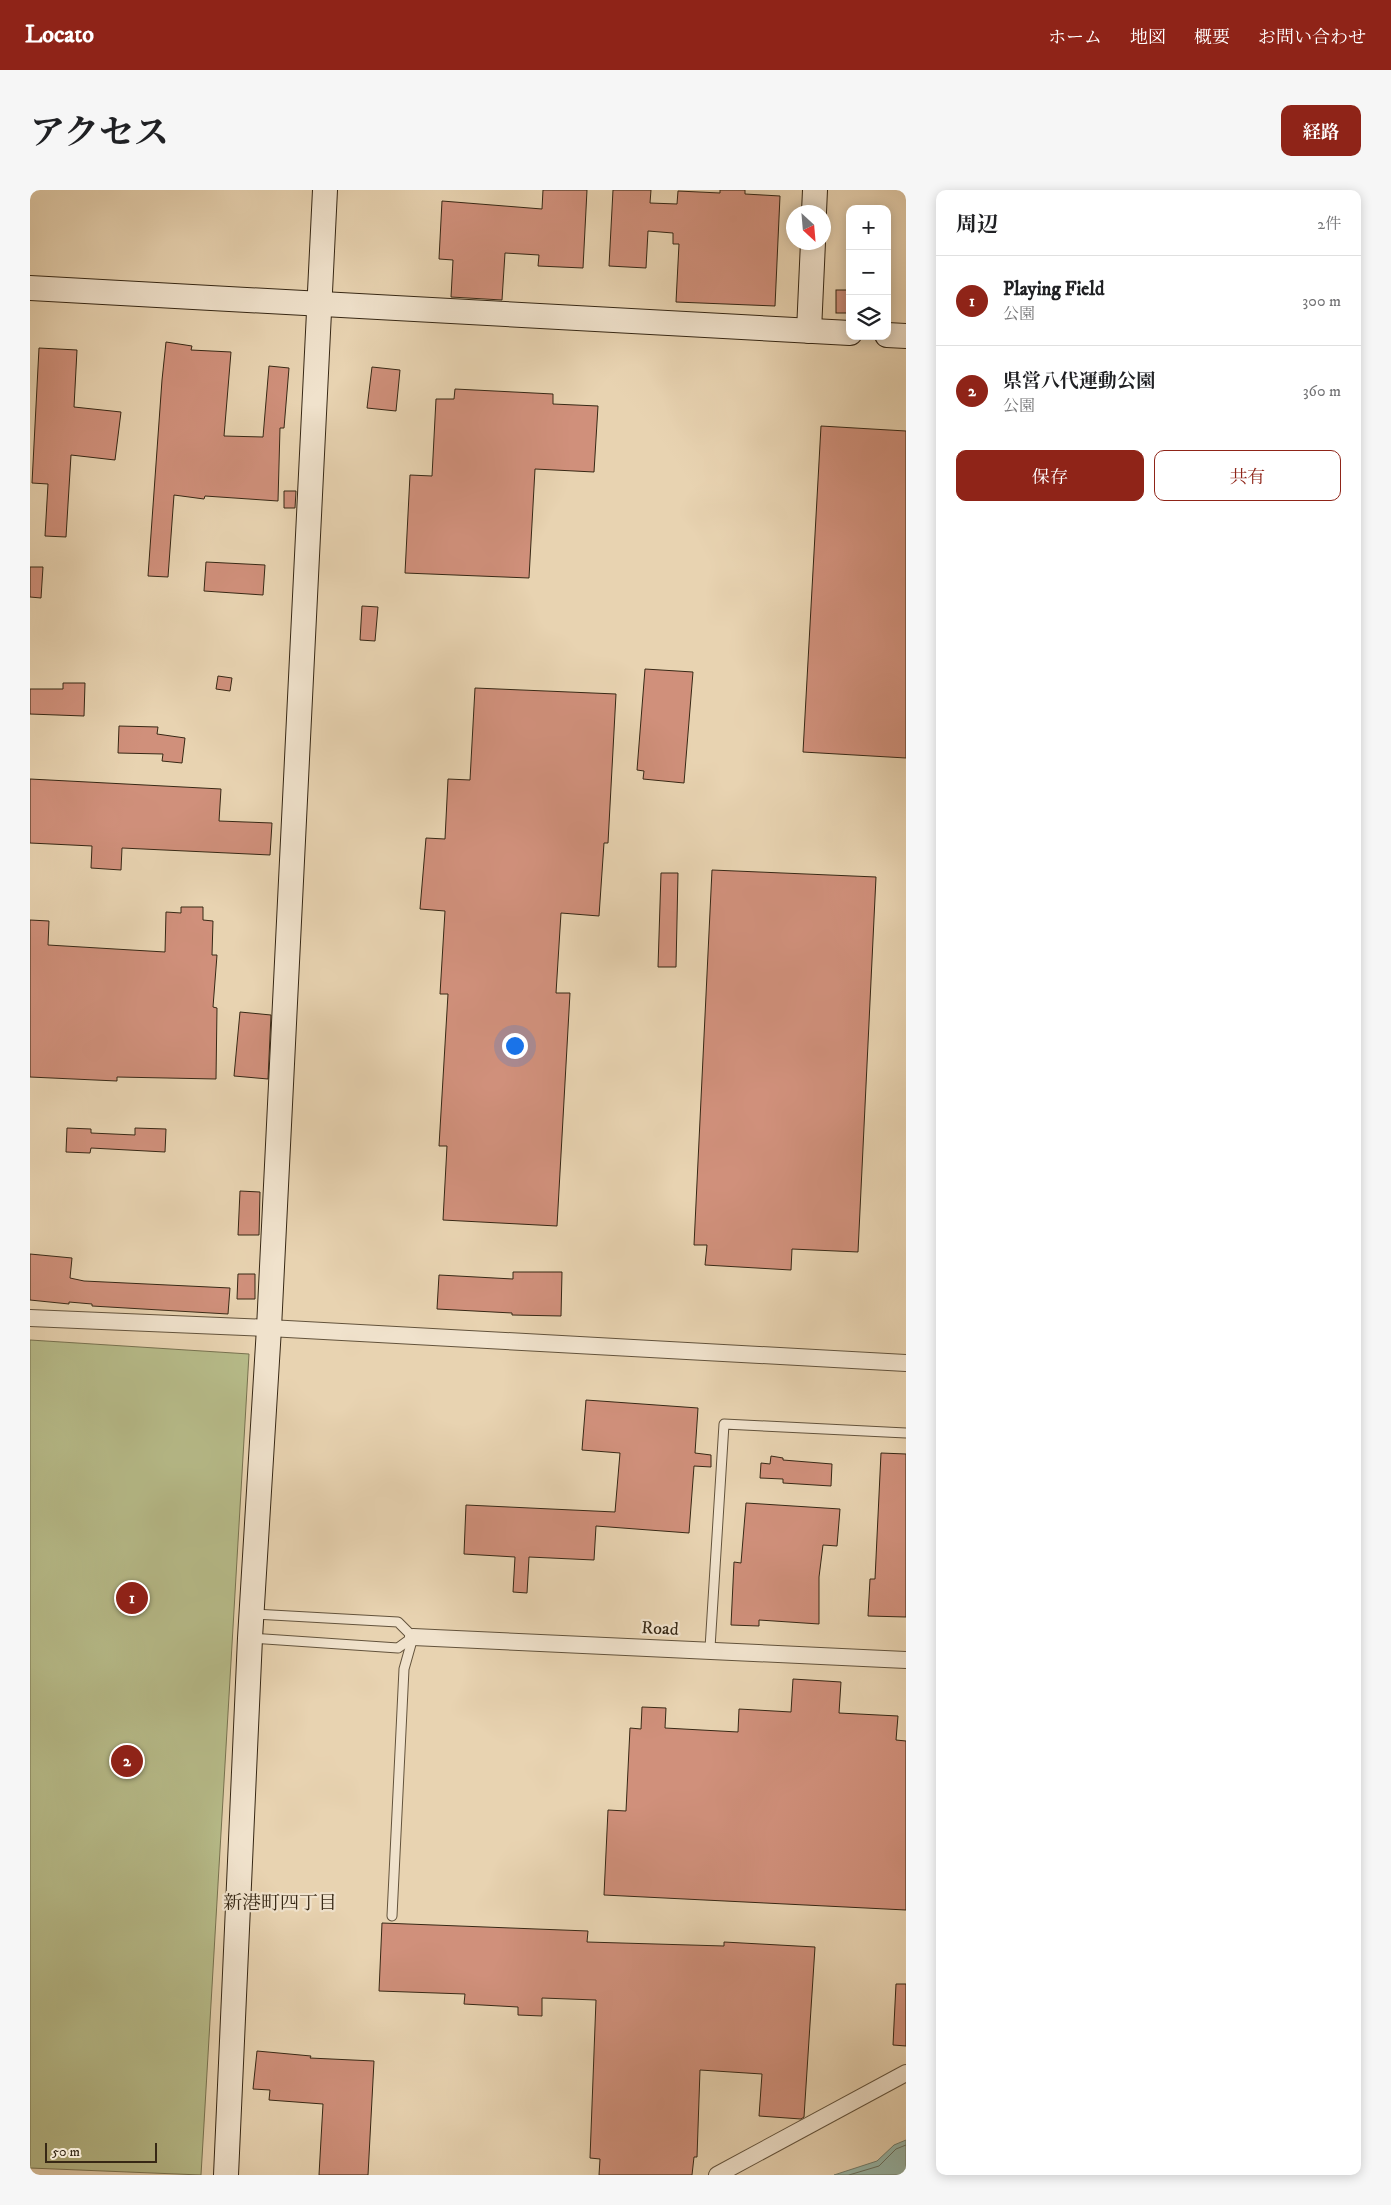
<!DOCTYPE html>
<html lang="ja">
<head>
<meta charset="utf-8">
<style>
  body { margin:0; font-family:"IM FELL DW Pica","Noto Serif JP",serif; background:#f6f6f6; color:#202124 }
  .controls { position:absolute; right:15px; top:15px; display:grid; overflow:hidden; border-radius:10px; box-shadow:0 2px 12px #0003 }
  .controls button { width:45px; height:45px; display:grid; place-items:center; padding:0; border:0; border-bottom:1px solid #e0e0e0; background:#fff; color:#202124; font:25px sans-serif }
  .compass { position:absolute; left:756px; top:15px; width:45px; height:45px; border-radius:50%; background:#fff; box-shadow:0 2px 12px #0003; rotate:154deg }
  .scale { position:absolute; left:15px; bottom:12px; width:112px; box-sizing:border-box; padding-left:5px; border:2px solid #372815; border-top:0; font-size:14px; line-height:18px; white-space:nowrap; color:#372815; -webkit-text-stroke:4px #f0e2cc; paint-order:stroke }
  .you { position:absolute; left:484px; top:855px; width:18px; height:18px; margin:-12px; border:4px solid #fff; border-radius:50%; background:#1a73e8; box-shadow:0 0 0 8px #1a73e833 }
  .badge { display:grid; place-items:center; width:32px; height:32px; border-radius:50%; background:#8f2418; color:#fff; font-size:16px; font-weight:700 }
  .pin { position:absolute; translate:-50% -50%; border:2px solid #fff; box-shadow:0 1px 5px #0006 }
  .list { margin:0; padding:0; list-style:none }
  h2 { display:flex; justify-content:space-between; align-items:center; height:65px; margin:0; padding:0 20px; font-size:21px }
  h2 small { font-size:16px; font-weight:400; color:#757577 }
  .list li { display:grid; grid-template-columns:32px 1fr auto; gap:15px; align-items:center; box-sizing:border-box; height:90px; padding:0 20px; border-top:1px solid #e0e0e0 }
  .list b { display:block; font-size:19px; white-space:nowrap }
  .list p { margin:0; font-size:16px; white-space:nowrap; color:#757577 }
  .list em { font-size:16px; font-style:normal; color:#757577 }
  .actions { display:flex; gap:10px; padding:15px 20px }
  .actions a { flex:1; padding:11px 0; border:1px solid #8f2418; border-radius:10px; text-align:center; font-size:18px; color:#8f2418 }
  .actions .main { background:#8f2418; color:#fff }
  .icon { flex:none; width:28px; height:28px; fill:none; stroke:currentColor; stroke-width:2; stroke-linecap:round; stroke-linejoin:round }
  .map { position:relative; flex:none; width:876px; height:1985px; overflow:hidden; border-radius:10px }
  header { display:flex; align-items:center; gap:30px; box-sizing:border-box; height:70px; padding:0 25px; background:#8f2418; color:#fff }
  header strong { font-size:24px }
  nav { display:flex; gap:28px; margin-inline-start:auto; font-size:18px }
  .intro { display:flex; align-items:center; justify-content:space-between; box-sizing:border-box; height:120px; padding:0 30px }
  h1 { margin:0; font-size:35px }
  .button { padding:12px 22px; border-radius:10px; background:#8f2418; color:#fff; font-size:18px; font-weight:700 }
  main { display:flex; gap:30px; padding:0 30px }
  aside { flex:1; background:#fff; border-radius:10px; box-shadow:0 2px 12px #0003 }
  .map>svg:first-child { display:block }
  .green { fill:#b7bc8a; stroke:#777250 }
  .water { fill:#97b8aa; stroke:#717e6e }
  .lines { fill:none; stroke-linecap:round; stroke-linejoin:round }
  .shore { stroke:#677060; stroke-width:1 }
  .building { fill:#d0907b; stroke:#372815 }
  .lane-casing { stroke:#63533c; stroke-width:11 }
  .street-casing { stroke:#63533c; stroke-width:18 }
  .secondary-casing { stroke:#372815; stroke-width:26 }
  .lane { stroke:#f0e2cc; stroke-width:9 }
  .street { stroke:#f0e2cc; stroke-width:16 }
  .secondary { stroke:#f0e2cc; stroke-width:24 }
  .labels { text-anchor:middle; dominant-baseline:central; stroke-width:4.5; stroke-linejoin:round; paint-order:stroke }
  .street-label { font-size:18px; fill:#372815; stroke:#f0e2cc }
  .neighbourhood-label { font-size:19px; fill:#372815; stroke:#f0e2cc }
</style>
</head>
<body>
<header>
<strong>Locato</strong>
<nav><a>ホーム</a><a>地図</a><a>概要</a><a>お問い合わせ</a></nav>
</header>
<div class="intro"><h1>アクセス</h1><a class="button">経路</a></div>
<main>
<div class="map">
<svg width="876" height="1985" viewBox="0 0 876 1985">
  <rect width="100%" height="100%" fill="#e8d3b1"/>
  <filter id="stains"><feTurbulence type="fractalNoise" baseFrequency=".004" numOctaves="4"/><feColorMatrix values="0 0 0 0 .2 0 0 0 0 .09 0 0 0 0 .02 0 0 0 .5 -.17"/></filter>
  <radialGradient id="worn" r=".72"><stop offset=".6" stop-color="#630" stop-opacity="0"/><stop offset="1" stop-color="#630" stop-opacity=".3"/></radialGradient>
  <polygon class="green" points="0,1150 219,1164 171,1985 0,1978"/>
  <polygon class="water" points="876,1950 876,1985 804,1985 847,1971 864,1955"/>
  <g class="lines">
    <polyline class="shore" points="819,1985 849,1976 866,1959 876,1955"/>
  </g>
  <g class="building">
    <polygon points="513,0 557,0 553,78 508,76 509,65 475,63 472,110 421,107 423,70 409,69 412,11 512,19"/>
    <polygon points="583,0 621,0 620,13 647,14 648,1 690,3 690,0 715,0 715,4 750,6 745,116 646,112 649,54 643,54 643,43 618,41 616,78 579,76"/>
    <rect x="806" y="100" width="14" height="23"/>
    <polygon points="136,152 162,156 161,160 201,162 194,246 233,247 239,176 259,178 254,238 250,238 248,311 175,306 174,309 144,305 138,387 118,386 132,190"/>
    <polygon points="9,158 47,160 44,217 91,222 85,270 41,265 36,347 15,346 18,294 2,293"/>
    <polygon points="342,177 370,180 366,221 337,218"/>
    <polygon points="425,199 523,204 523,214 568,216 564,282 505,279 499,388 375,383 380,285 402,286 406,209 424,209"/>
    <polygon points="791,236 876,241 876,568 773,562"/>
    <polygon points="254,301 266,301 265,318 254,318"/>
    <polygon points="176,372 235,375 233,405 174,401"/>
    <polygon points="0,377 13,377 11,408 0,407"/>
    <polygon points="332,416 348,417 345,451 330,450"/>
    <polygon points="615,479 663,482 654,593 613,589 614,581 607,580"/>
    <polygon points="188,486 202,488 200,501 186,499"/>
    <polygon points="33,493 55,493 54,526 0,524 0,499 33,499"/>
    <polygon points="445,498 586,504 578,653 574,653 569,726 531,723 526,803 540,803 527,1036 413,1030 417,956 409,956 418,804 410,804 415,721 390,719 396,648 415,649 418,589 440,590"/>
    <polygon points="89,536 128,537 127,544 155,548 152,573 132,571 133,564 88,563"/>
    <polygon points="0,589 191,599 189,631 242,633 240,665 92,658 91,680 61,678 62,656 0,653"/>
    <polygon points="682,680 846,687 828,1062 762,1059 761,1080 675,1075 677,1055 664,1055"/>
    <polygon points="631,683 648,683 646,777 628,777"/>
    <polygon points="151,717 173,717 173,730 183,731 182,765 187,765 183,817 187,818 186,889 87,887 87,891 0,887 0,730 19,731 18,755 135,762 136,722 151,723"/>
    <polygon points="210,822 241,825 238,889 204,886"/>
    <polygon points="37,938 61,939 61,943 105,945 105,938 136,939 135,962 61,958 60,963 36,962"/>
    <polygon points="210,1001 230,1002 229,1045 208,1045"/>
    <polygon points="0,1064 42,1068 40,1088 54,1091 200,1098 198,1124 62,1116 62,1114 39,1112 39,1114 0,1110"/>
    <polygon points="483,1082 532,1082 531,1126 482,1125 482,1123 407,1119 409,1085 483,1089"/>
    <polygon points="208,1084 225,1084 225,1109 207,1109"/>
    <polygon points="556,1210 668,1218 665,1263 681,1265 681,1277 664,1276 659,1343 566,1336 564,1370 499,1367 497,1403 483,1402 485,1367 434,1364 436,1315 585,1322 590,1263 552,1260"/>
    <polygon points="851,1263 876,1264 876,1427 838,1426 840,1389 845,1389"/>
    <polygon points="741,1266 753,1268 753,1270 802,1274 801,1296 753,1293 753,1289 730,1288 731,1273 740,1274"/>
    <polygon points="716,1313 810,1319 807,1356 793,1355 789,1387 789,1434 729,1430 729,1436 701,1435 704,1372 711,1373"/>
    <polygon points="763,1489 811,1492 809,1523 868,1526 866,1550 876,1551 876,1720 574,1705 578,1620 596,1621 600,1538 611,1539 612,1517 636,1518 635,1538 708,1542 709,1519 761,1522"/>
    <polygon points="352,1733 558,1741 557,1752 694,1756 694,1752 785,1757 774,1927 771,1929 729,1926 732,1884 670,1880 667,1967 664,1967 662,1985 569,1985 570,1969 560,1968 566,1810 512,1808 512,1826 488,1825 488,1817 434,1814 435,1804 349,1801"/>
    <polygon points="866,1794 876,1794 876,1856 863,1855"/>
    <polygon points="227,1861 281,1866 280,1868 344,1871 338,1985 289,1985 293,1914 239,1910 240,1900 223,1899"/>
  </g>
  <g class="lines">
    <defs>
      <g id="lane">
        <polyline points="222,1424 368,1432 383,1447 374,1479 362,1726"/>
        <polyline points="221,1448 368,1458 383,1447 386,1447"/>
        <polyline points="680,1458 694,1234 876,1243"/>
      </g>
      <g id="street">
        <polyline points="0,1128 239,1138 876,1173"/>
        <polyline points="383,1447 876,1470"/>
        <polyline points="687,1985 876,1883"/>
      </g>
      <g id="secondary">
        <polyline points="784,22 785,0"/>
        <polyline points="0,98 820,143"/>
        <polyline points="779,141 783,52"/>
        <polyline points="857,145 876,146"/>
        <polyline points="196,1985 220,1448 239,1138 295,0"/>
      </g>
    </defs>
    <use href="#lane" class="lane-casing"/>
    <use href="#street" class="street-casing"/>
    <use href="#secondary" class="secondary-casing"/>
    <use href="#lane" class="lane"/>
    <use href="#street" class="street"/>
    <use href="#secondary" class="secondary"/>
  </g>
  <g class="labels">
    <g class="street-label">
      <text transform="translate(630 1439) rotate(3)">Road</text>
    </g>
    <g class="neighbourhood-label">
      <text x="250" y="1713">新港町四丁目</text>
    </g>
  </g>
  <rect width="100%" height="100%" filter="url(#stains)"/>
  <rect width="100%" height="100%" fill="url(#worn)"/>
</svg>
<div class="controls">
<button>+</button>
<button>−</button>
<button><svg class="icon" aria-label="layers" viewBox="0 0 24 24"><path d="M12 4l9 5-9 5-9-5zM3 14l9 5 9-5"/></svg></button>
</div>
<svg class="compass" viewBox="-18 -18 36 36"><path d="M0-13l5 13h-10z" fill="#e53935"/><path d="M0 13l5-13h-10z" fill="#757577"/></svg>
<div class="scale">50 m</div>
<div class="you"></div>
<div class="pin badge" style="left:102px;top:1408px">1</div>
<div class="pin badge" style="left:97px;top:1571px">2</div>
</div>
<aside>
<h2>周辺<small>2件</small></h2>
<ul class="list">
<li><span class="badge">1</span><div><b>Playing Field</b><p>公園</p></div><em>300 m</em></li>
<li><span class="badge">2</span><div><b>県営八代運動公園</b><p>公園</p></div><em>360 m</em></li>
</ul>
<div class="actions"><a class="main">保存</a><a>共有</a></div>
</aside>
</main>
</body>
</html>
